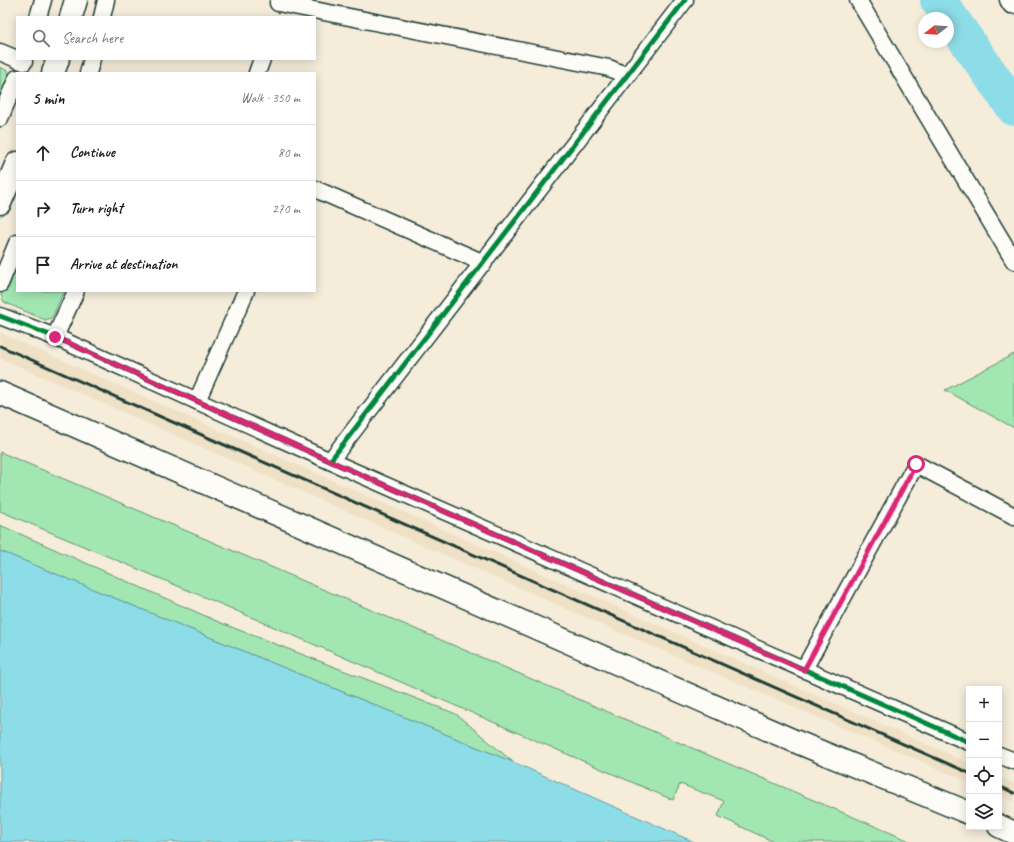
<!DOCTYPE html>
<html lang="en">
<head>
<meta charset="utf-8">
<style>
  body { margin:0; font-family:Caveat,sans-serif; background:#f6f6f6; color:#222 }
  .controls { position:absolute; right:12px; bottom:12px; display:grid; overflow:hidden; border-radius:0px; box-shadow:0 2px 10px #0003 }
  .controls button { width:36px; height:36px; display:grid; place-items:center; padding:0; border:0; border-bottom:1px solid #e0e0e0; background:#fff; color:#222; font:20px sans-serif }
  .compass { position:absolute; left:918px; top:12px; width:36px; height:36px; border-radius:50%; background:#fff; box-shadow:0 2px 10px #0003; rotate:253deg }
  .stop { position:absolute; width:12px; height:12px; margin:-9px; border:3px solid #db2777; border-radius:50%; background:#fff }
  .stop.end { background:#db2777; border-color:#fff; box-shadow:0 1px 4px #0008 }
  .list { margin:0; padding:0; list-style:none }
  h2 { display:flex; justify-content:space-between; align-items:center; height:52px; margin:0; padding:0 16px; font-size:17px }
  h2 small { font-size:13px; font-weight:400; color:#767676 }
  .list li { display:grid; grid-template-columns:26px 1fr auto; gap:12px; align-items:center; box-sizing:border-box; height:56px; padding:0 16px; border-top:1px solid #e0e0e0 }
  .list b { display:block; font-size:15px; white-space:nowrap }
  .list em { font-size:13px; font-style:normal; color:#767676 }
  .icon { flex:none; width:22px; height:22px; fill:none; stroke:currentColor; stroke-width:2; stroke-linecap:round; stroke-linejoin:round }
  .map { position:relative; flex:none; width:1014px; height:842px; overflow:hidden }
  .search { position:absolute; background:#fff; box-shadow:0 2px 10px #0003; left:16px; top:16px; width:300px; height:44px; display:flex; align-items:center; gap:10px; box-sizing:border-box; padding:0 14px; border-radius:0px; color:#767676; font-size:15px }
  .panel { position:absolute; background:#fff; box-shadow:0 2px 10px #0003; left:16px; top:72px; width:300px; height:220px; border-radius:0px }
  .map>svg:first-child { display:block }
  .built { fill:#efe1c6 }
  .green { fill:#a2e6b2; stroke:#609273 }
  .water { fill:#8ddde8; stroke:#619da0 }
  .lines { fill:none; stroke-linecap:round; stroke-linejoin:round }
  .river { stroke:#8ddde8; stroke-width:36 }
  .street-casing { stroke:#1f3d34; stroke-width:19 }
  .secondary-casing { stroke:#1f3d34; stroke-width:25 }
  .street { stroke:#fdfcf7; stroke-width:16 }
  .secondary { stroke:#fdfcf7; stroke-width:22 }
  .rail { stroke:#1f3d34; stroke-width:3 }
  .cycleway-casing { stroke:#fdfcf7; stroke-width:8 }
  .cycleway { stroke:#00873e; stroke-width:5 }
  .route { stroke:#db2777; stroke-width:5 }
</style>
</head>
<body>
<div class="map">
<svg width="1014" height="842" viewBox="0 0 1014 842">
  <rect width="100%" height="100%" fill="#f5ecda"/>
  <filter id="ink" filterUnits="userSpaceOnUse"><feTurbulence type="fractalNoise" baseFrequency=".025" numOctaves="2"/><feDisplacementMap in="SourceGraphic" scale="8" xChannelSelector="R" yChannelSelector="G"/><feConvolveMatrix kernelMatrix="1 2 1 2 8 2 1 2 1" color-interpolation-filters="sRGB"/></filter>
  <g filter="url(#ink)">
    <g class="built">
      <polygon points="0,333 969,763 969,782 614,630 0,358"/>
      <polygon points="999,777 1014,783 1014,802 999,795"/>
    </g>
    <g class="green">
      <polygon points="0,67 8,71 10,77 0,101"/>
      <polygon points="17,256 17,291 64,291 52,318 45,320 4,302 1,295"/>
      <polygon points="1014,354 1014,428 945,390"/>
      <path d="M0,452C305,580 608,713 912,842H774L718,816L724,801L680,784L673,800L223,605L0,511Z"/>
      <polygon points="0,525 221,623 456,714 513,762 0,551"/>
    </g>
    <polygon class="water" points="0,551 513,762 694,842 0,842"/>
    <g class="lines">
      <polyline class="river" points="938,0 1014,108"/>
      <defs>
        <g id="street">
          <polyline points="858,0 1014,261"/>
          <polyline points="1008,0 1011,5 1014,5"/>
          <polyline points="278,3 609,68 627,76"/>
          <polyline points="38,17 43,0"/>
          <polyline points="102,17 106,0"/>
          <polyline points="0,52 24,62"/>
          <polyline points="88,73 92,59"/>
          <polyline points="257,73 262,59"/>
          <polyline points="0,118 17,78"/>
          <polyline points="315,189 484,263"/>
          <polyline points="0,284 17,243"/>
          <polyline points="0,316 55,337 330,461 969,742"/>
          <polyline points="55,337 76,291"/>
          <polyline points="197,401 246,291"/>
          <polyline points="330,461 685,0"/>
          <polyline points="804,669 916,464 1014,516"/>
          <polyline points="999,755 1014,761"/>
        </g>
        <g id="secondary">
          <polyline points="71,17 76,0"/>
          <polyline points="53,73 58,59"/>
          <polyline points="0,203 17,163"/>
          <polyline points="0,393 792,740 969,813"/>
          <polyline points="999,826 1014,833"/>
        </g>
      </defs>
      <use href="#street" class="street-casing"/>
      <use href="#secondary" class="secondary-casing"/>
      <use href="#street" class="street"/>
      <use href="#secondary" class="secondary"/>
      <g class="rail">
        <polyline points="0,346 969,773"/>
        <polyline points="999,786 1014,793"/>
      </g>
      <defs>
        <g id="cycleway">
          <polyline points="0,316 55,337 330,461 969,742"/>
          <polyline points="330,461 685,0"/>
        </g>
      </defs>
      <use href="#cycleway" class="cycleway-casing"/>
      <use href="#cycleway" class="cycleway"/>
    </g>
  </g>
  <g class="lines" filter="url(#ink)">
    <polyline class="route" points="55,337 330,461 804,670 916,464"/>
  </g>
</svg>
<div class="controls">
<button>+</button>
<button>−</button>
<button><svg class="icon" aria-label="locate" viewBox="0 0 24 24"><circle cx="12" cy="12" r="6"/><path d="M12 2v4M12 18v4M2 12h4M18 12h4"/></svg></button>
<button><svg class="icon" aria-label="layers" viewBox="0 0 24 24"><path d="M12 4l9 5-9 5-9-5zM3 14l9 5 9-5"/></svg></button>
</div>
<svg class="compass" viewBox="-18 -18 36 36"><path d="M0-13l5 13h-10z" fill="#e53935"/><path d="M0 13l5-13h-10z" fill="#767676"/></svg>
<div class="stop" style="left:916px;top:464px"></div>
<div class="stop end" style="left:55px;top:337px"></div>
<div class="search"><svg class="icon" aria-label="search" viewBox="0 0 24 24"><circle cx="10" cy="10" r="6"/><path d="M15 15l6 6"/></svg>Search here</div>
<section class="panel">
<h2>5 min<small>Walk · 350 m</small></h2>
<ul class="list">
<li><svg class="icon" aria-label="ahead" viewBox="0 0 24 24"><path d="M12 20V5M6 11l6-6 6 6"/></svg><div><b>Continue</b></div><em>80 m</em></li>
<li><svg class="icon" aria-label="right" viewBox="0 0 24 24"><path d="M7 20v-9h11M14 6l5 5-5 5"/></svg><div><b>Turn right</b></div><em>270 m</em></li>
<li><svg class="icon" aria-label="arrive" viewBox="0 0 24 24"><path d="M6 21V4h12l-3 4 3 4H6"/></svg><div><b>Arrive at destination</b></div></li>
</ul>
</section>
</div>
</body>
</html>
